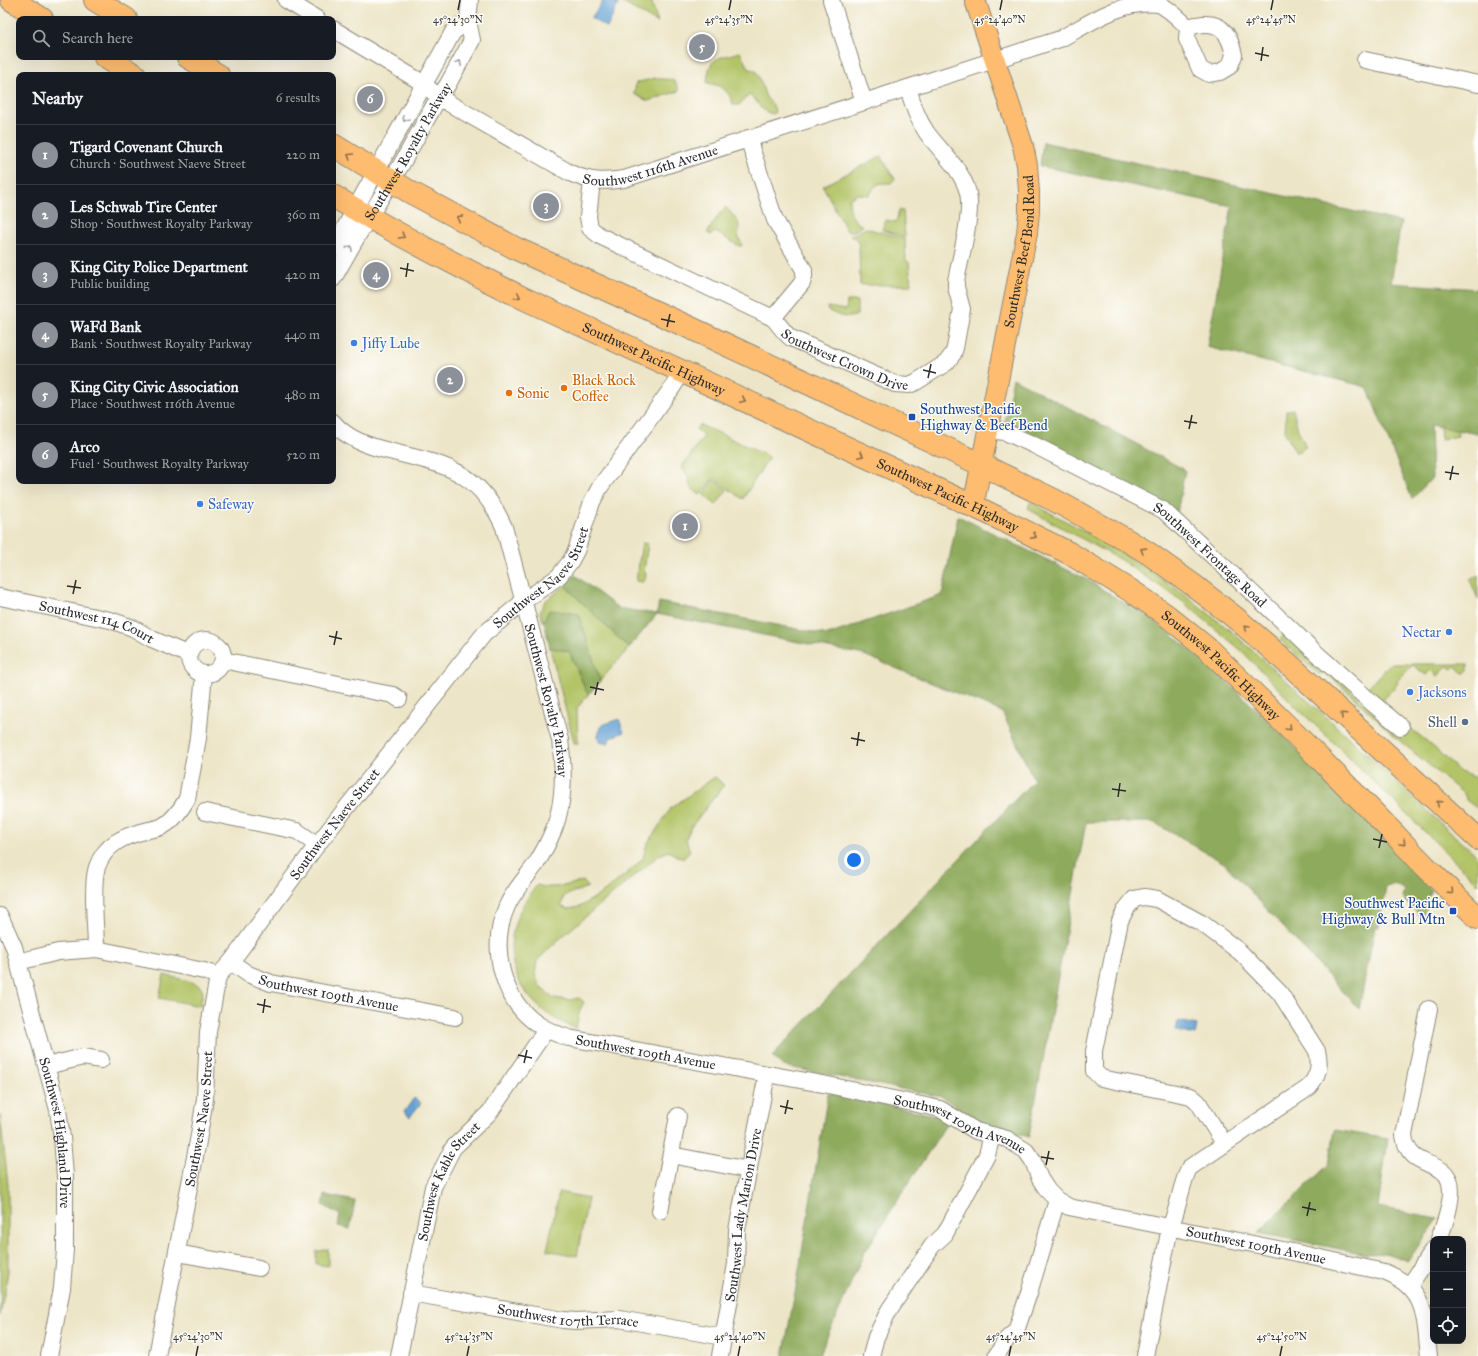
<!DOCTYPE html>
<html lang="en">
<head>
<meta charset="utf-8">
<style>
  body { margin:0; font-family:"IM FELL Great Primer",serif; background:#242831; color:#f1f3f6 }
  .controls { position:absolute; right:12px; bottom:12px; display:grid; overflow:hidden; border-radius:8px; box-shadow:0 4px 16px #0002 }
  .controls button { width:36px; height:36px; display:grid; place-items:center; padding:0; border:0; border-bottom:1px solid #363941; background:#171b24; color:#f1f3f6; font:20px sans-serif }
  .you { position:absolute; left:854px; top:860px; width:14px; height:14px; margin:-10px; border:3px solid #fff; border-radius:50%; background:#1a73e8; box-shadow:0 0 0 6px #1a73e833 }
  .badge { display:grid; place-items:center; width:26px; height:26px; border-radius:50%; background:#8c9099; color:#fff; font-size:13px; font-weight:700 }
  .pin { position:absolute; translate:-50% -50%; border:2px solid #fff; box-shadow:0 1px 4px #0006 }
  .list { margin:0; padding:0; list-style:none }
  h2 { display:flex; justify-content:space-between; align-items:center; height:52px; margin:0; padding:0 16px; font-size:17px }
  h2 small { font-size:13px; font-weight:400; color:#9ea1a6 }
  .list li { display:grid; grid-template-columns:26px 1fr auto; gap:12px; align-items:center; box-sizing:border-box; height:60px; padding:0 16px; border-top:1px solid #363941 }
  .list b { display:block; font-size:15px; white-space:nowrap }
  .list p { margin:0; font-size:13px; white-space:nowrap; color:#9ea1a6 }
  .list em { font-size:13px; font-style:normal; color:#9ea1a6 }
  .icon { flex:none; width:22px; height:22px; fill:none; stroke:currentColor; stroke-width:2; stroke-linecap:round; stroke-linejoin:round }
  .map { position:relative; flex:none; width:1478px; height:1356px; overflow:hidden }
  .search { position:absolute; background:#171b24; box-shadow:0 4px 16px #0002; left:16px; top:16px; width:320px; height:44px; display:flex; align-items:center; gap:10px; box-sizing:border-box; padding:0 14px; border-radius:8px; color:#9ea1a6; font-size:15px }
  .panel { position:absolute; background:#171b24; box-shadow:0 4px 16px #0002; left:16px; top:72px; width:320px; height:412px; border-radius:8px }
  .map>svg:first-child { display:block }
  .green { fill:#b3c468; stroke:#6f784a }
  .forest { fill:#8eaa5c; stroke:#5c6a44 }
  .water { fill:#65a2d6; stroke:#486680 }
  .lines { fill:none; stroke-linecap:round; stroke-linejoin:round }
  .minor-casing { stroke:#8c8879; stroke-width:18 }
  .major-casing { stroke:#8c8879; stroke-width:22 }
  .highway-casing { stroke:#8c8879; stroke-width:24 }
  .minor { stroke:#fff; stroke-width:16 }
  .major { stroke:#febc70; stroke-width:20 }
  .highway { stroke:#febc70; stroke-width:22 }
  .oneway { stroke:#a0a0a0 }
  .oneway2 { stroke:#8a6c4a }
  .ticks { fill:none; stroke:#2b2b2b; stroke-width:1.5 }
  .shop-dot { fill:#3f7fe0; stroke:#fdfcf7; stroke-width:1.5 }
  .food-dot { fill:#e8710a; stroke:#fdfcf7; stroke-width:1.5 }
  .transit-dot { fill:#1a4fb4; stroke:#fdfcf7; stroke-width:1.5 }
  .service-dot { fill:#5c6f8a; stroke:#fdfcf7; stroke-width:1.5 }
  .labels { text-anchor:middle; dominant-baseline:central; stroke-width:3; stroke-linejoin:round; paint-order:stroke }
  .street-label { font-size:14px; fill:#2b2b2b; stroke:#fdfcf7 }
  .shop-label { font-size:14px; fill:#366cbe; stroke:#fdfcf7; text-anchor:start }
  .food-label { font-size:14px; fill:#c56008; stroke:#fdfcf7; text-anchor:start }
  .transit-label { font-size:14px; fill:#164399; stroke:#fdfcf7; text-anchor:start }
  .service-label { font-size:14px; fill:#4e5e75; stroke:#fdfcf7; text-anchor:end }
  .ticks-label { font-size:10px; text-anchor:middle; fill:#2b2b2b; stroke:#fdfcf7; stroke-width:3; stroke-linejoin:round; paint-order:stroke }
</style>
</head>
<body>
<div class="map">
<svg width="1478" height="1356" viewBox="0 0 1478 1356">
  <rect width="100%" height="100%" fill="#fdfcf7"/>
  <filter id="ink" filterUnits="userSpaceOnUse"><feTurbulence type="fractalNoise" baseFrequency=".025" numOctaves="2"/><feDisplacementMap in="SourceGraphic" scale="8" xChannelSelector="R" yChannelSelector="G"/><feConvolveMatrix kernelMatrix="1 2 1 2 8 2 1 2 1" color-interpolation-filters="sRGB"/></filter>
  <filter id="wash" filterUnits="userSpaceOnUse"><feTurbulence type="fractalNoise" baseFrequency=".012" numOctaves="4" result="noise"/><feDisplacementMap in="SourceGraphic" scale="16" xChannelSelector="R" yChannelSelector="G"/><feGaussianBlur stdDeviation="0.9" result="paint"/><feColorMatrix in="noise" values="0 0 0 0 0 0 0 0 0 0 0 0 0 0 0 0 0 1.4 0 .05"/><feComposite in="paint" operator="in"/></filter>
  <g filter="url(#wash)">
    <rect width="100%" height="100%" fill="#ede5c7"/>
    <g class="green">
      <polygon points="618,0 651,0 658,23"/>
      <path d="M740,52L749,69L755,70C761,79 762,87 766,97C771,105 773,100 775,113L773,114C758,111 760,101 749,95L739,105H733C730,91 721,85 707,83C709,56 717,59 740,52Z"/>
      <path d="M655,78C668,81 675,75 679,91L648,101L634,94L636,83Z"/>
      <path d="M881,156L895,179L891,183C879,183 875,183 870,195L857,194L849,199C849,211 852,221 863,226L855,231H847L823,186Z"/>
      <polygon points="726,207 737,220 740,227 738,235 742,246 739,246 717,233 715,232 711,235 707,233 720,213"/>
      <polygon points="899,210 903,211 905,237 882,230 885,220 896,222"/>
      <polygon points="866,228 905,239 906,261 909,262 911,285 860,285 859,246 857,240 850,235 857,233"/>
      <path d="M847,301H857V315C846,320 837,315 827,310L828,307L846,310Z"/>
      <polygon points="1293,409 1298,430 1306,447 1296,453 1285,433 1286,411"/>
      <polygon points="1456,423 1458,436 1441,439 1440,426"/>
      <path d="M699,425L715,431L769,457L743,499L713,478L700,495L690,487C689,478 687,473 681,468L704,436L696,429Z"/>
      <polygon points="713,480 727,490 716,505 703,494"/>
      <polygon points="1030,502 1114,547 1184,594 1232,632 1367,754 1450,832 1478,856 1478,884 1347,755 1298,709 1242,651 1182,601 1119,559 1028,509"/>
      <polygon points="642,543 648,544 644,571 646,574 645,580 642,582 636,581"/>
      <polygon points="1478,575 1478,599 1470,580"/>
      <polygon points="565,586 629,648 600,681 579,614 550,610 543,622 540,612 545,601"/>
      <polygon points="1288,629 1394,732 1405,732 1409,727 1429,743 1460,772 1478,779 1478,809 1466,800 1465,795 1400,741 1334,679 1325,673 1318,674 1280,640"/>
      <polygon points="550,648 569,651 588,695 577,708 578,743 574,743"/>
      <polygon points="1390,664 1468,664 1468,670 1465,673 1463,673 1455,666 1452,669 1447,666 1438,676 1431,670 1426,675 1413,665 1397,681 1398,683 1382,701 1367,688"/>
      <path d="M715,777L724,785L691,827L686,839L690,852L683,859L668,851L658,856L557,941L537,961L535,975L540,987L554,998L569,1000L579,998L584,1002L580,1010L576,1028C532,1014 500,971 515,924C519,909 528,897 537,885C552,890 567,885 583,881L588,887L564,896L561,906L568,909L579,907L604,892L631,870L643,858L647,844L671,808Z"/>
      <polygon points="164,975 189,981 199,985 203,992 200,1006 159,998"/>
      <polygon points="0,1115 8,1185 8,1272 0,1316"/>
      <polygon points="559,1192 588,1198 577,1256 547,1250"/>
      <polygon points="328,1249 328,1266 316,1264 316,1252"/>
    </g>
    <g class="forest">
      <polygon points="1043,142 1401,222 1391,283 1478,289 1478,434 1430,425 1432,478 1412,499 1367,387 1207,347 1232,206 1040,166"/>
      <polygon points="1013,378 1185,470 1177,513 1004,428"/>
      <path d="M958,516L1086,579L1127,605L1130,603C1228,673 1311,764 1396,849L1393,852L1432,891L1427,900L1428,905L1422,917L1402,898L1404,890L1395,884L1386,887L1379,927H1375L1359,1009L1224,863L1153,822H1086L1029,1137L976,1120L942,1097L783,1066L772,1056L1034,780L1002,712L864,655L657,614L629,648L565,586L575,575L618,608L657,614L659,602L828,635L942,595Z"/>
      <polygon points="549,610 579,614 600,681 588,695 569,651 550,648 544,621"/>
      <polygon points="828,1093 935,1115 947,1123 863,1255 819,1356 783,1356 797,1282"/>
      <polygon points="1335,1130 1388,1139 1378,1207 1438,1218 1408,1261 1385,1253 1366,1254 1258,1233 1329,1164"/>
      <polygon points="325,1195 355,1201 350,1229 338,1226 340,1215 323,1205"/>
    </g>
    <g class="water">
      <polygon points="604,0 612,0 618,4 607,28 591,18"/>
      <polygon points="619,719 624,732 610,738 608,744 599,742 598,735 602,725"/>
      <polygon points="1178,1021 1197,1025 1195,1035 1176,1031"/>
      <polygon points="414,1098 421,1103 410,1117 404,1112"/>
    </g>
  </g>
  <g filter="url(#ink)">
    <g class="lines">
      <defs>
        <g id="minor">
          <polyline points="286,0 317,19"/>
          <polyline points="831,0 864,102"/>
          <path id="s1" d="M333,29L416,79L445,101L570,173C590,182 603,182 624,179L1060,39C1092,22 1120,0 1159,4C1170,9 1180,20 1188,27L1187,39L1200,69L1209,74L1220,72L1230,66L1234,55C1230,37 1224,23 1204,24C1198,25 1193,25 1188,27"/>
          <polyline points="1365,60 1478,84"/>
          <polyline points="748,138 775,220 804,270 804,276 802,283 773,318"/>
          <path id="s2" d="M592,181L588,217L590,228L600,236L773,318C780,325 783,332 791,338L895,384L909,385L916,382L946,363L953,354L955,348L962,309L956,287V281C960,259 973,214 968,193C962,169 941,152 927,133C917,119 913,104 908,88"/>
          <polyline points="333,249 453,32 468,21"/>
          <path id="s3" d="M333,279L358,235L401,165L435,104L448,84L472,40L468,21L470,0"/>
          <path id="s4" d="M333,422C347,439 368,446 389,451C445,465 478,469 504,527L560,740C564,770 565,800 554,829C549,841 543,853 536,864C526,878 514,890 507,906C489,946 501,1000 539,1025C548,1031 559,1035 569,1038L828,1085L940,1109L976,1131L1007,1139L1026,1151L1033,1161L1040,1179L1048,1191L1057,1200L1069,1207L1312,1256L1384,1272C1428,1289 1424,1316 1429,1356"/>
          <path id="s5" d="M988,430L1005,432L1034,445L1163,510L1290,628L1316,653L1371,702L1401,727"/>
          <path id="s6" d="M0,597L110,620L133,628L152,639L189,655"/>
          <circle cx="206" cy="657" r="17"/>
          <polyline points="223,660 377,692 393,695 399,699"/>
          <polyline points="205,812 297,831 317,845"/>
          <path id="s7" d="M0,916L14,947L18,962L58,1110L62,1138L65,1176V1250L62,1288L49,1356"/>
          <path d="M96,949C96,928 91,885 97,867C105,844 124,836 145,831C151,829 158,829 163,826C174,820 181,809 187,799L198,738L204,674"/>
          <polyline points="18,962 58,952 96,949 204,971 218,976"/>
          <path id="s8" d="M231,962L248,974L271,983L455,1017"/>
          <path d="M1429,1009L1404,1135C1410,1186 1478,1138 1439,1239"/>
          <polyline points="47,1066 83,1057 101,1060"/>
          <polyline points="671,1155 749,1170"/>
          <polyline points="660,1211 678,1116"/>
          <polyline points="177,1253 259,1268"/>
          <polyline points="1409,1286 1418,1273 1433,1249"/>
          <path id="s9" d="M411,1293L563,1320L576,1321L619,1319L724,1337"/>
          <path id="s10" d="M157,1356L198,1141L205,1099L208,1032L218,976L231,962L317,845L484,634L524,601L559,576L570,562L576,551L592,502L600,487L672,388L682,372"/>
          <path id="s11" d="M399,1356L433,1187L453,1148L490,1112L546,1030"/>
          <path id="s12" d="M720,1356L736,1264L737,1230L767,1074"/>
          <polyline points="871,1356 876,1337 889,1310 932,1246 945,1234 987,1155 992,1135"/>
          <polyline points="996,1356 1007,1339 1016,1331 1029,1293 1057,1200"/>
          <path d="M1145,1356L1170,1227C1179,1208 1180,1187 1189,1168L1308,1088C1318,1076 1321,1066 1317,1051L1280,993L1240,952L1203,924L1157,899L1144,897L1134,899L1126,909L1120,921L1094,1051V1071L1101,1078L1191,1096L1198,1102L1224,1143"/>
        </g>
        <g id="major">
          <path id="s13" d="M973,507L1027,233L1029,212V192L1027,165L1023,146L975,0"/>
        </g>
        <g id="highway">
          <polyline points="12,0 42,19"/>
          <polyline points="95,0 126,19"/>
          <polyline points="105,57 135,75"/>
          <polyline points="188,57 218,75"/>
          <polyline points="333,145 410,192 517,249 695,330 982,465 1054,500 1125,539 1148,553 1193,585 1238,620 1292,667 1478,839"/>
          <path id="s14" d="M333,196C396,234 459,267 525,299L986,512L1069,553L1133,592L1166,615L1208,649L1286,725L1371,810L1425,866L1478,918"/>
        </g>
      </defs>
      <use href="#minor" class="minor-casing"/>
      <use href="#major" class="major-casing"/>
      <use href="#highway" class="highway-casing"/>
      <use href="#minor" class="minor"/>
      <use href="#major" class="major"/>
      <use href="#highway" class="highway"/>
    </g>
    <defs><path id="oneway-chevron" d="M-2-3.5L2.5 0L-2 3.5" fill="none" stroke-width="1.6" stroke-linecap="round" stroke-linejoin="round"/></defs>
    <g class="oneway">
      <use href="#oneway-chevron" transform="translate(459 63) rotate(-61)"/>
      <use href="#oneway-chevron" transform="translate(405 119) rotate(120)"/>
      <use href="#oneway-chevron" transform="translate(350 248) rotate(-60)"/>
    </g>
    <g class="oneway2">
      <use href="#oneway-chevron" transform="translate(350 156) rotate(-149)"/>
      <use href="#oneway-chevron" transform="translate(459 218) rotate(-152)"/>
      <use href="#oneway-chevron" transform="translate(402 236) rotate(30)"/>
      <use href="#oneway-chevron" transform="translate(518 296) rotate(26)"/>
      <use href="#oneway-chevron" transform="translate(743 400) rotate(25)"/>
      <use href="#oneway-chevron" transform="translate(861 455) rotate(25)"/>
      <use href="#oneway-chevron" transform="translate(1034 536) rotate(26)"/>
      <use href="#oneway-chevron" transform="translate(1143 550) rotate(-148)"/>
      <use href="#oneway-chevron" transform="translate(1247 628) rotate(-139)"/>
      <use href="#oneway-chevron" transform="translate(1343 715) rotate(-137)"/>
      <use href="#oneway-chevron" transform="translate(1289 728) rotate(46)"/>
      <use href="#oneway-chevron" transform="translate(1439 803) rotate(-138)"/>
      <use href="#oneway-chevron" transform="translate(1403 843) rotate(46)"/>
      <use href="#oneway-chevron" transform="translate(1451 892) rotate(44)"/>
    </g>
  </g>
  <path class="ticks" d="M458,10L460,0M729,10L731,0M1000,10L1002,0M1271,10L1273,0M1255,53L1269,56M1261,61L1263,47M400,268L414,271M406,277L408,263M661,319L675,322M667,327L670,314M923,370L936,373M928,378L931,364M1184,421L1197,423M1189,429L1192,415M1445,472L1459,474M1450,480L1453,466M67,586L81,588M73,594L76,580M329,636L342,639M334,645L337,631M590,687L604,690M595,695L598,682M851,738L865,741M857,746L859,732M1112,789L1126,791M1118,797L1120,783M1373,839L1387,842M1379,848L1382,834M257,1004L271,1007M263,1013L265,999M518,1055L532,1058M524,1063L527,1050M780,1106L793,1109M785,1114L788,1100M1041,1157L1054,1159M1046,1165L1049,1151M1302,1207L1316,1210M1307,1216L1310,1202M196,1356L198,1346M467,1356L469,1346M738,1356L740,1346M1009,1356L1011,1346M1280,1356L1282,1346"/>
  <g class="shop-dot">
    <circle cx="354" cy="343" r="4"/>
    <circle cx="200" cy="504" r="4"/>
    <circle cx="1449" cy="632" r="4"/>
    <circle cx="1410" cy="692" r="4"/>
  </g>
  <g class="food-dot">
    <circle cx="564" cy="388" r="4"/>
    <circle cx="509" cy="393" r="4"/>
  </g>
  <g class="transit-dot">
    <rect x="908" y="413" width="8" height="8" rx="2"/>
    <rect x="1449" y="907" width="8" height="8" rx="2"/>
  </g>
  <circle class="service-dot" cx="1465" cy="722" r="4"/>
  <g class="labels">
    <g class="street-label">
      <text stroke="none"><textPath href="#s3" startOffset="148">Southwest Royalty Parkway</textPath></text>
      <text stroke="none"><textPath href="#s1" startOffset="361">Southwest 116th Avenue</textPath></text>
      <text stroke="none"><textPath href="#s13" startOffset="260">Southwest Beef Bend Road</textPath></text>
      <text stroke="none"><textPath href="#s2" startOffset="337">Southwest Crown Drive</textPath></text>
      <text stroke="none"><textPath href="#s14" startOffset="360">Southwest Pacific Highway</textPath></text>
      <text stroke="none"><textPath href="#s14" startOffset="684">Southwest Pacific Highway</textPath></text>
      <text stroke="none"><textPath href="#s5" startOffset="258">Southwest Frontage Road</textPath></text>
      <text stroke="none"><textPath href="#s10" startOffset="901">Southwest Naeve Street</textPath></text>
      <text stroke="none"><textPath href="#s6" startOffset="100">Southwest 114 Court</textPath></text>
      <text stroke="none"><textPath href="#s14" startOffset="1008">Southwest Pacific Highway</textPath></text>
      <text stroke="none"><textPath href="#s4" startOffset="388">Southwest Royalty Parkway</textPath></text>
      <text stroke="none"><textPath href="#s10" startOffset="577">Southwest Naeve Street</textPath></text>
      <text stroke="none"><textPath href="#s8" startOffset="104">Southwest 109th Avenue</textPath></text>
      <text stroke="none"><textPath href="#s4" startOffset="854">Southwest 109th Avenue</textPath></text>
      <text stroke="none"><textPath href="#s10" startOffset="241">Southwest Naeve Street</textPath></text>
      <text stroke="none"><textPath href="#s4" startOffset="1178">Southwest 109th Avenue</textPath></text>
      <text stroke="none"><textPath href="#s7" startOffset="225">Southwest Highland Drive</textPath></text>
      <text stroke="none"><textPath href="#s11" startOffset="184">Southwest Kable Street</textPath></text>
      <text stroke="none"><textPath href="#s12" startOffset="143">Southwest Lady Marion Drive</textPath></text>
      <text stroke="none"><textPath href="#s4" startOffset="1514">Southwest 109th Avenue</textPath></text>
      <text stroke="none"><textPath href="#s9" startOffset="159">Southwest 107th Terrace</textPath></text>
    </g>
    <g class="shop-label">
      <text x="362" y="343">Jiffy Lube</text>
      <text x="208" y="504">Safeway</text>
      <text x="1441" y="632" text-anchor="end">Nectar</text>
      <text x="1418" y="692">Jacksons</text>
    </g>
    <g class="food-label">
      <text x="572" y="380">Black Rock<tspan x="572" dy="16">Coffee</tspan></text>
      <text x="517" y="393">Sonic</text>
    </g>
    <g class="transit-label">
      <text x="920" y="409">Southwest Pacific<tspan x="920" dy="16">Highway &amp; Beef Bend</tspan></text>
      <text x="1445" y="903" text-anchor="end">Southwest Pacific<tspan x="1445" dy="16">Highway &amp; Bull Mtn</tspan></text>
    </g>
    <g class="service-label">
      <text x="1457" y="722">Shell</text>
    </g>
  </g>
  <g class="ticks-label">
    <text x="458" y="23">45°24'30"N</text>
    <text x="729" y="23">45°24'35"N</text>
    <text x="1000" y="23">45°24'40"N</text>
    <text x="1271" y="23">45°24'45"N</text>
    <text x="198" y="1340">45°24'30"N</text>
    <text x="469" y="1340">45°24'35"N</text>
    <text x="740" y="1340">45°24'40"N</text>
    <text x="1011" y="1340">45°24'45"N</text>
    <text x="1282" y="1340">45°24'50"N</text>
  </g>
</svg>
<div class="controls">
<button>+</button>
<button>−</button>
<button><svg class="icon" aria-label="locate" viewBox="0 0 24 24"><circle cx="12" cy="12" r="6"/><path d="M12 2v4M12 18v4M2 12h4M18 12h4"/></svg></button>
</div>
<div class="you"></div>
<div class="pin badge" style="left:685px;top:526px">1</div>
<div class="pin badge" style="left:450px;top:380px">2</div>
<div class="pin badge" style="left:546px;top:206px">3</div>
<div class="pin badge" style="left:376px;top:275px">4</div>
<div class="pin badge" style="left:702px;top:47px">5</div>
<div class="pin badge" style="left:370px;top:99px">6</div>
<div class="search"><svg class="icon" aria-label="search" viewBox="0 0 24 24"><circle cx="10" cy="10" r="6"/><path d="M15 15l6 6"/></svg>Search here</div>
<section class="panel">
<h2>Nearby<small>6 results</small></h2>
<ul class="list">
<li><span class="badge">1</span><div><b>Tigard Covenant Church</b><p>Church · Southwest Naeve Street</p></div><em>220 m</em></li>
<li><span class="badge">2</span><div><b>Les Schwab Tire Center</b><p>Shop · Southwest Royalty Parkway</p></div><em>360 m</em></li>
<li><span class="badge">3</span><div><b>King City Police Department</b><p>Public building</p></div><em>420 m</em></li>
<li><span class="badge">4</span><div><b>WaFd Bank</b><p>Bank · Southwest Royalty Parkway</p></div><em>440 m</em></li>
<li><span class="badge">5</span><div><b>King City Civic Association</b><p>Place · Southwest 116th Avenue</p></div><em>480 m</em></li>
<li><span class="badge">6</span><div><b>Arco</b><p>Fuel · Southwest Royalty Parkway</p></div><em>520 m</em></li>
</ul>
</section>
</div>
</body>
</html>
